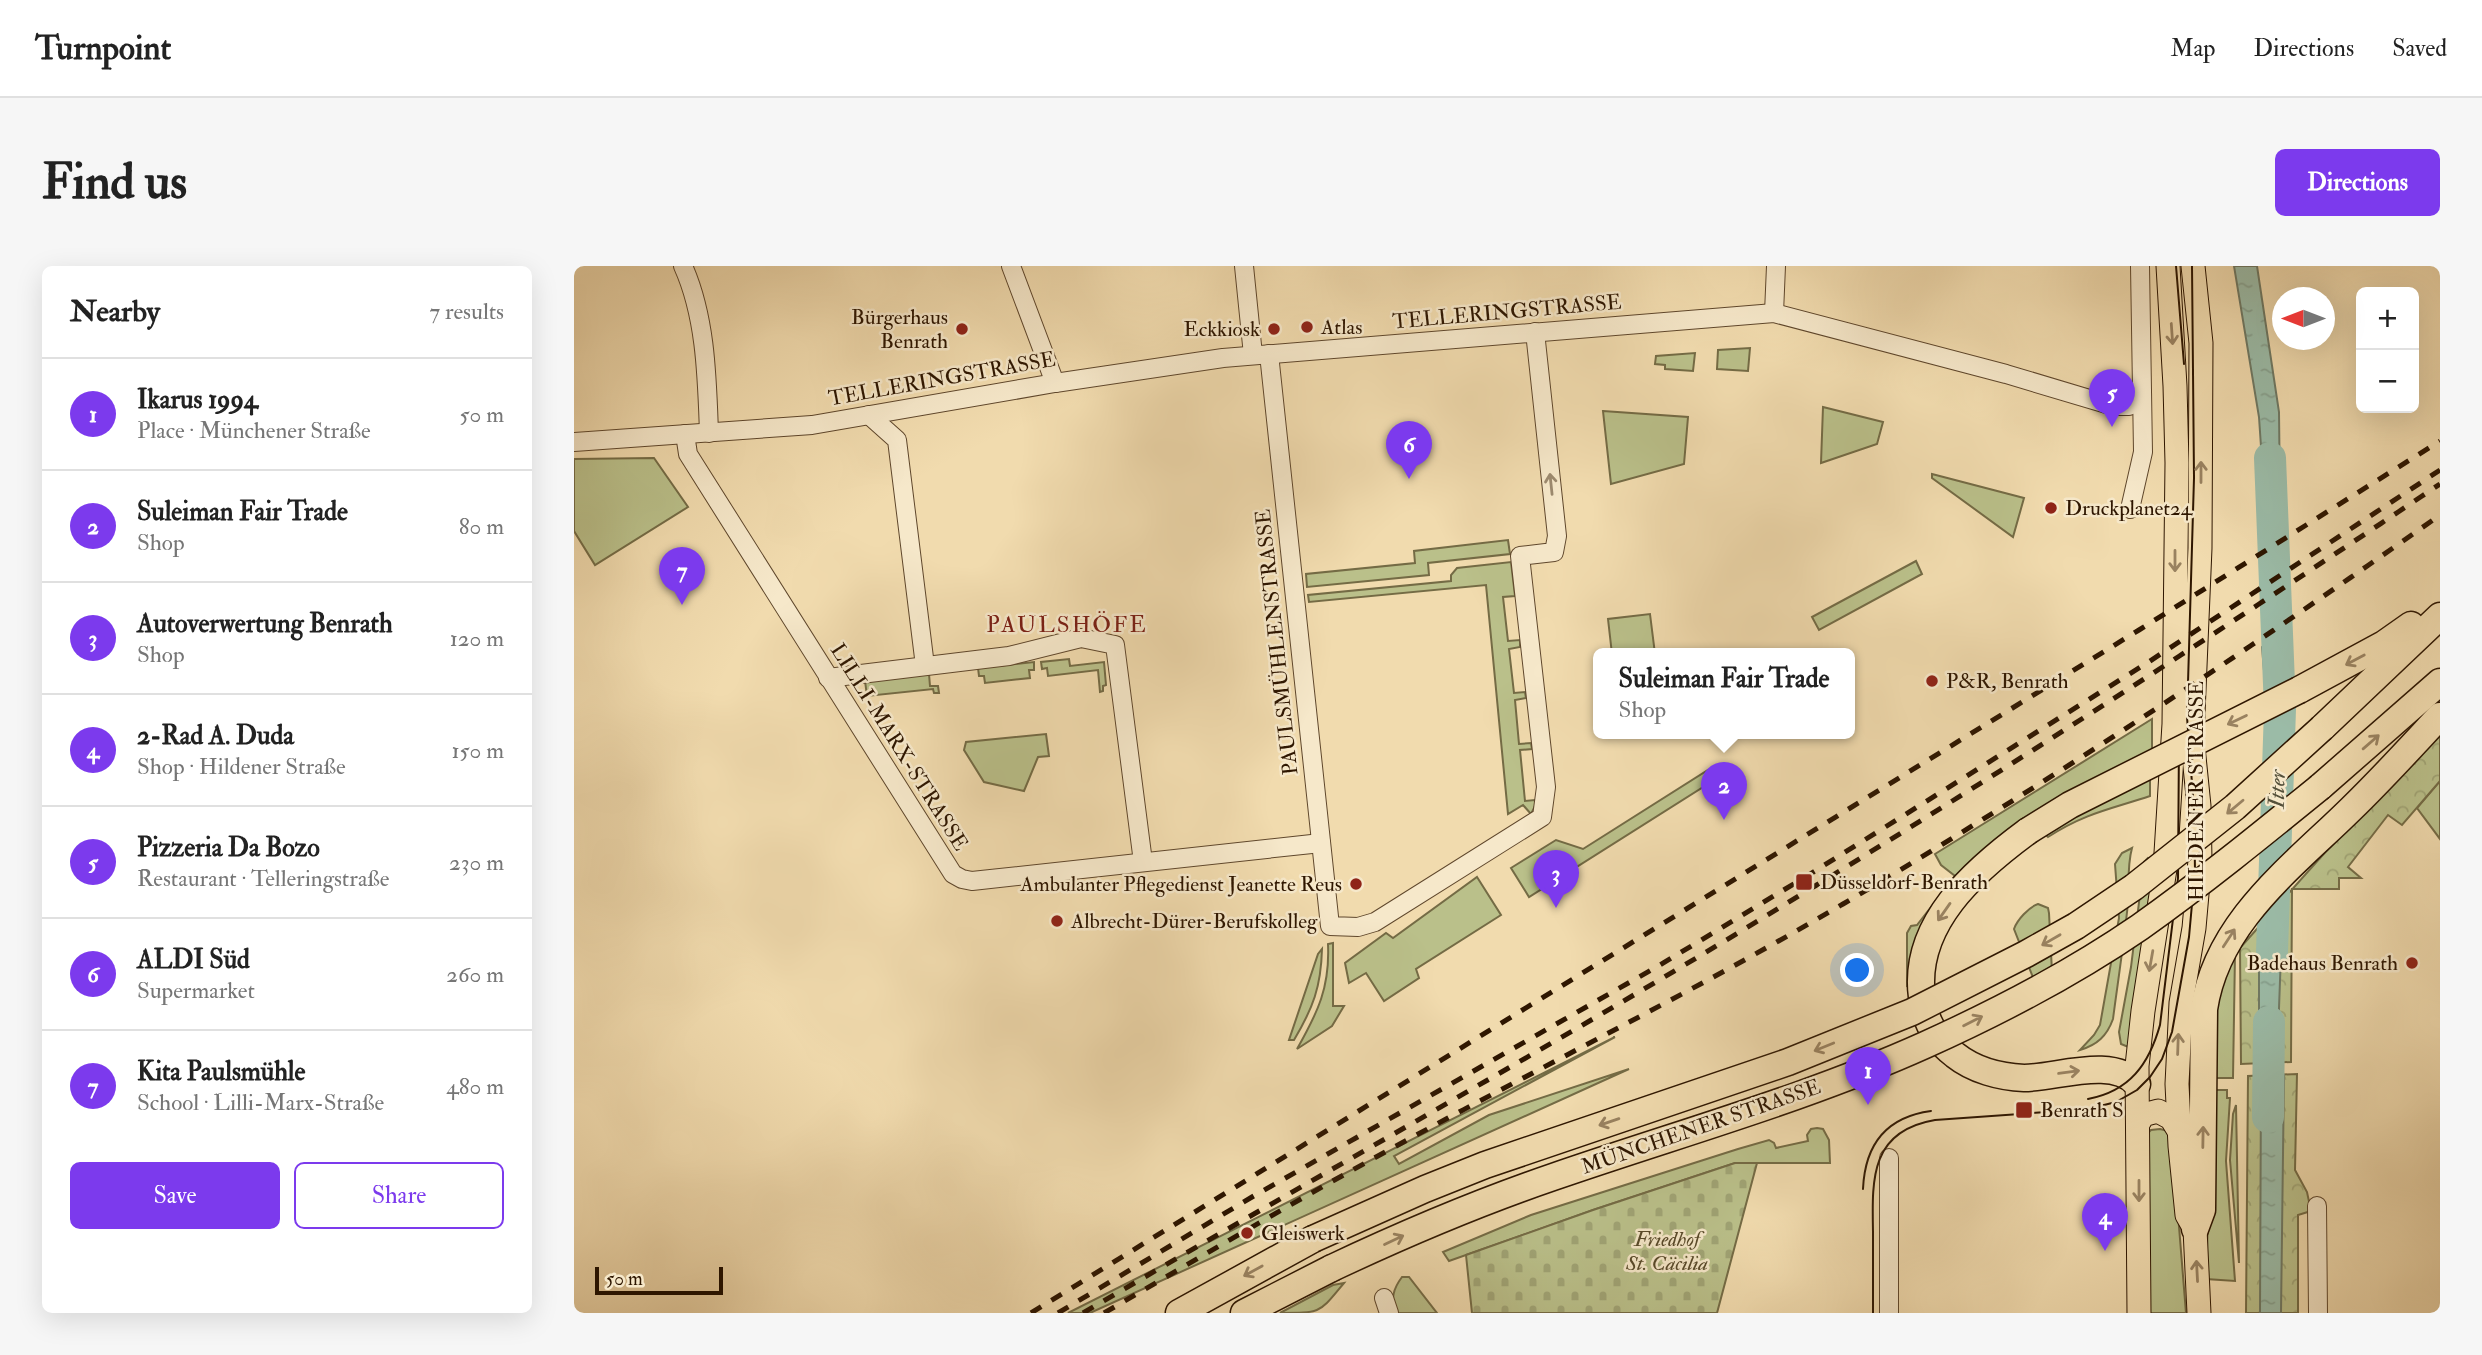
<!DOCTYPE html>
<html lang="en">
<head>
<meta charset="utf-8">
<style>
  body { margin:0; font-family:"IM FELL Double Pica",serif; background:#f6f6f6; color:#222 }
  .controls { position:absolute; right:21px; top:21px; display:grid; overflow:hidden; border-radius:10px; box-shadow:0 7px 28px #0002 }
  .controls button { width:63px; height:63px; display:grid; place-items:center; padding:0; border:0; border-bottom:2px solid #e0e0e0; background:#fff; color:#222; font:35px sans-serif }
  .compass { position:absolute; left:1698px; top:21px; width:63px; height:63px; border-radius:50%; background:#fff; box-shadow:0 7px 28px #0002; rotate:270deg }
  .scale { position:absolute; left:21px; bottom:18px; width:128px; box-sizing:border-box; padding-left:7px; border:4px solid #2e1600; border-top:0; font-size:19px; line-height:24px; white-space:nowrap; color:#2e1600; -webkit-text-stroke:5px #f6e8ca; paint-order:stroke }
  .you { position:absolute; left:1284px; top:705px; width:24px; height:24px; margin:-18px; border:5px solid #fff; border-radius:50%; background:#1a73e8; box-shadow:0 0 0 10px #1a73e833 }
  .badge { display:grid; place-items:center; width:46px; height:46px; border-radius:50%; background:#7c3aed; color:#fff; font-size:23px; font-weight:700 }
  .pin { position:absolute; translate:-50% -58px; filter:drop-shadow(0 2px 4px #0008) }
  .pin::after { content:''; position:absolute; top:37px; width:24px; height:21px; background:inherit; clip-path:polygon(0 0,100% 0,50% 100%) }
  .popup { position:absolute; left:1019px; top:382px; width:262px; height:91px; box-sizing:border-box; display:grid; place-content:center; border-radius:10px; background:#fff; filter:drop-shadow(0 2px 5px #0005); font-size:23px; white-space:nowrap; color:#767676 }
  .popup b { font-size:26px; color:#222 }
  .popup::after { content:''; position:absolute; left:50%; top:100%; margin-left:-14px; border:14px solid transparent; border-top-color:#fff }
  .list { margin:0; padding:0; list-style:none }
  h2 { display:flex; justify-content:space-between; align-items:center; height:91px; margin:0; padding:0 28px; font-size:30px }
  h2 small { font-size:23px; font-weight:400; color:#767676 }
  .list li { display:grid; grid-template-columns:46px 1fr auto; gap:21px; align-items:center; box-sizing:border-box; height:112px; padding:0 28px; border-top:2px solid #e0e0e0 }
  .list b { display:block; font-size:26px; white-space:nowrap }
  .list p { margin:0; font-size:23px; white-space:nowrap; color:#767676 }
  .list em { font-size:23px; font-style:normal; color:#767676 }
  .actions { display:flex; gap:14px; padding:21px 28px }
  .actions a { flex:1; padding:16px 0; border:2px solid #7c3aed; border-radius:10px; text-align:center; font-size:24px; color:#7c3aed }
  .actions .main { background:#7c3aed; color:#fff }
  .map { position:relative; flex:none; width:1866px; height:1047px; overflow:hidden; border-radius:10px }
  header { display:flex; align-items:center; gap:42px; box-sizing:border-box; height:98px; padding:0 35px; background:#fff; border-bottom:2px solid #e0e0e0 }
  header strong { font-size:33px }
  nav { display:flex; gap:38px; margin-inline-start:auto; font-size:24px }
  .intro { display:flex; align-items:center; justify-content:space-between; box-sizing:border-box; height:168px; padding:0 42px }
  h1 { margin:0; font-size:49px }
  .button { padding:18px 32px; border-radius:10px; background:#7c3aed; color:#fff; font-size:24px; font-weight:700 }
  main { display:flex; gap:42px; padding:0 42px }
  aside { flex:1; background:#fff; border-radius:10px; box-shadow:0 7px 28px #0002 }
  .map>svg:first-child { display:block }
  .green { fill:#bac08a; stroke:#746b45; stroke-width:2 }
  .forest { fill:url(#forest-crowns); stroke:#746b45; stroke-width:2 }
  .cemetery { fill:url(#cemetery-stones); stroke:#746b45; stroke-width:2 }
  .water { fill:url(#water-ripples); stroke:#6f7964; stroke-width:2 }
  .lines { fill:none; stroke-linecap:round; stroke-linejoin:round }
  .river { stroke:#9bbba7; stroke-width:32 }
  .minor-casing { stroke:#5f472c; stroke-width:20 }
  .major-casing { stroke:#2e1600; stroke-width:25 }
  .highway-casing { stroke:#2e1600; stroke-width:29 }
  .minor { stroke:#f6e8ca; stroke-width:18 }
  .major { stroke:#f1dbae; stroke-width:23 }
  .highway { stroke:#f1dbae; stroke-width:26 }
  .tram { stroke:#2e1600; stroke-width:2 }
  .rail { stroke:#2e1600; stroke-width:5; stroke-dasharray:12 12; stroke-linecap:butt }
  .highway-bridge-casing { stroke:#2e1600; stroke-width:29; stroke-linecap:butt }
  .highway-bridge { stroke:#f1dbae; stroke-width:26 }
  .oneway { stroke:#998260 }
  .oneway2 { stroke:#9c8a6f }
  .poi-dot { fill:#8f2418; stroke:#f6e8ca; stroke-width:2.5 }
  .labels { text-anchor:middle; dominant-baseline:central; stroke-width:5; stroke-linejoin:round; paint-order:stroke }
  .street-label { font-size:21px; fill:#2e1600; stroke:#f6e8ca }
  .poi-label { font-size:21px; fill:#2e1600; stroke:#f6e8ca; text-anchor:start }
  .park-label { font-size:21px; font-style:italic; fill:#584929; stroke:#f6e8ca }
  .neighbourhood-label { font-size:23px; letter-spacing:2px; fill:#7a1f14; stroke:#f6e8ca }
  .water-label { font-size:23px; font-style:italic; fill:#54503a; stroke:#f6e8ca }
</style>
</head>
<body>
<header>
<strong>Turnpoint</strong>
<nav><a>Map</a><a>Directions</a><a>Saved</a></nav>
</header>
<div class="intro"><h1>Find us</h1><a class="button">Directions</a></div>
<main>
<aside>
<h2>Nearby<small>7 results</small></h2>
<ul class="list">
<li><span class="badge">1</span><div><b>Ikarus 1994</b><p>Place · Münchener Straße</p></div><em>50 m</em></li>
<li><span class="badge">2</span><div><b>Suleiman Fair Trade</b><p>Shop</p></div><em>80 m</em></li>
<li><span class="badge">3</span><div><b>Autoverwertung Benrath</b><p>Shop</p></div><em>120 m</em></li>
<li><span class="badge">4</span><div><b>2-Rad A. Duda</b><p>Shop · Hildener Straße</p></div><em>150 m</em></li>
<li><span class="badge">5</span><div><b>Pizzeria Da Bozo</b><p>Restaurant · Telleringstraße</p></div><em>230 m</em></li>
<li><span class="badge">6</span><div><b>ALDI Süd</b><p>Supermarket</p></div><em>260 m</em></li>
<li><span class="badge">7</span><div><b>Kita Paulsmühle</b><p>School · Lilli-Marx-Straße</p></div><em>480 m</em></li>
</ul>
<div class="actions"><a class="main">Save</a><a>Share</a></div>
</aside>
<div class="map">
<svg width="1866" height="1047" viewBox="0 0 1866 1047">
  <defs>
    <pattern id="forest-crowns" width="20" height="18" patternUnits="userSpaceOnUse" patternTransform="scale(1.75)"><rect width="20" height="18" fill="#bac08a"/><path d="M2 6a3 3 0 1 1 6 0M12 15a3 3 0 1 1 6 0" fill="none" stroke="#a0a475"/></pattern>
    <pattern id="cemetery-stones" width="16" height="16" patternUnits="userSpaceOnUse" patternTransform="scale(1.75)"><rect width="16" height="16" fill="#bac08a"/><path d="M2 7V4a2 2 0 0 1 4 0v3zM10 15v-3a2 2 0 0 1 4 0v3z" fill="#a0a475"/></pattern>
    <pattern id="water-ripples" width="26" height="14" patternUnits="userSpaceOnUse" patternTransform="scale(1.75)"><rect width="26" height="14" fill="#9bbba7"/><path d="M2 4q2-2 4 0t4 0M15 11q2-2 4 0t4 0" fill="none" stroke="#86a08e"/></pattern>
  </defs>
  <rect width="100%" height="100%" fill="#f1dbae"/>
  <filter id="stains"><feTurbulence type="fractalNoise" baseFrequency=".00286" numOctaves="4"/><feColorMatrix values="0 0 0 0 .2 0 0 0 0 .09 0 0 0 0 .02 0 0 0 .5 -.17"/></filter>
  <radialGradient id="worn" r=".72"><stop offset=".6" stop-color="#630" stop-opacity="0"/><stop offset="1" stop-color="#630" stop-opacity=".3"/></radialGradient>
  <g class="green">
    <polygon points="1176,82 1174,105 1143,103 1144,84"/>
    <polygon points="1121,87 1119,105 1091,103 1091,99 1081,98 1082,90"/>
    <polygon points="1249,141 1309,156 1303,178 1247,197"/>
    <polygon points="1029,145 1114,151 1110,198 1037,218"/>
    <polygon points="80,192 114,241 21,299 0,265 0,193"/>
    <polygon points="1358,208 1450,232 1439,271 1358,212"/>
    <polygon points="934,274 936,288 854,297 855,309 733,321 732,308 841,297 840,285"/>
    <polygon points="1342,295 1348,308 1245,364 1238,351"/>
    <polygon points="937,296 941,330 929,331 934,375 946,374 946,381 935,383 940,427 951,426 952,432 941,434 945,478 957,477 958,483 946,484 951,535 961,534 963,536 957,548 949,539 934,548 912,319 735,336 734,329 877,315 877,309 883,302"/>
    <polygon points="1076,348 1081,388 1038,388 1034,353"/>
    <polygon points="495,393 496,400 530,396 532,419 529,420 529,425 526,426 524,404 474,410 473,402 468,403 467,396"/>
    <polygon points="460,396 460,404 455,404 456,412 411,417 410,410 405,410 404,402"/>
    <polygon points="355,408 356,420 364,420 365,427 360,427 359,423 293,430 291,415"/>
    <polygon points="1578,453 1578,491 1399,604 1341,718 1333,720 1333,667 1337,660 1343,659 1381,610 1367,599 1361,588"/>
    <polygon points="472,468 475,490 464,491 450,525 410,516 390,484 392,476"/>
    <polygon points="1147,501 1156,504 955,631 937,602 982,574 1009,583 1134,504"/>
    <path d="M1576,511V530C1537,543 1511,547 1474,571L1469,566Z"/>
    <polygon points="1866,515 1866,573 1843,542"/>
    <path d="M1558,582C1553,600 1555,619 1554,637C1550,676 1544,715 1539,753C1533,770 1523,779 1506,784L1520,769L1526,759L1545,652L1541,598L1548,587Z"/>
    <polygon points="1574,592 1582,596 1557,782 1547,778 1545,766 1557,701 1570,596"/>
    <polygon points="903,611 927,649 842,703 845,712 810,735 792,707 775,717 771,697 812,667 819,672"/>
    <path d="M1464,638L1474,642L1475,647L1478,706L1462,719L1440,663C1443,654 1455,641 1464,638Z"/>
    <path d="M759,677V740H770L758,760L723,783C744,746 756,721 754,678Z"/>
    <path d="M748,683C747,721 739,742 720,774H715L744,688Z"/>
    <polygon points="1661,688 1659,812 1638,812 1640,729"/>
    <polygon points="1041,771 820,890 825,898 915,849 1055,803 516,1047 494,1047"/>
    <polygon points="1642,824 1653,824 1653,832 1656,832 1652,895 1661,1015 1632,1013 1638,831"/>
    <polygon points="1662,839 1665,997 1656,894 1659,848"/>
    <polygon points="1243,862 1249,863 1255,874 1256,897 1161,897 1019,944 875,995 869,986 957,949 1164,883 1195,874 1200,877 1202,882 1234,875 1233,869 1237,863"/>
    <polygon points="1586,863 1594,865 1598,874 1612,1047 1573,1047 1574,867 1577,864"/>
    <path d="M828,1011H835L863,1047H821C817,1032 819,1023 828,1011Z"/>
    <path d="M770,1017C745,1047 748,1047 706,1047L759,1019Z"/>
  </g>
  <g class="forest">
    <polygon points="1866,465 1866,515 1828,559 1814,549 1774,601 1787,612 1765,612 1765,623 1718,623 1717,796 1667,798 1666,682 1788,545"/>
    <polygon points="1723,808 1721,904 1733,926 1737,945 1724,949 1724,1047 1672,1047 1674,810"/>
  </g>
  <polygon class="cemetery" points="1161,897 1183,897 1143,1047 898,1047 892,989 1019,944"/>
  <g class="water">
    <polygon points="1660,0 1683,0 1705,146 1706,231 1691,240 1685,151"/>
    <polygon points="1713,367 1716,417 1692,428 1688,381"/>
    <polygon points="1709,633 1703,797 1685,797 1685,660"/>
    <polygon points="1710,809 1707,1047 1686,1047 1687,810"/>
  </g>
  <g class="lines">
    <g class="river">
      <polyline points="1696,192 1706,443 1698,686"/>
      <polyline points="1694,851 1695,756"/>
    </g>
    <defs>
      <g id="minor">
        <path d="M109,0C132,51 133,112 135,167"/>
        <polyline points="437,0 481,117"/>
        <polyline points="670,0 679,89"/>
        <polyline points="1200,47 1202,0"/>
        <polyline points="695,88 756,660 784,661 801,656 968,551 972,521 946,290 980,286 983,270 961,66"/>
        <polyline points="295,149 323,174 351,400"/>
        <polyline points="111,168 114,188 379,608 388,613 398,615 747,577"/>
        <polyline points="0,176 238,159 481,117 649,92 1200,47 1432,108 1539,140 1555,140 1567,135"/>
        <polyline points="1556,243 1569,186 1566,0"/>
        <polyline points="254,412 435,390 507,372 541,379 569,596"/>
        <polyline points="1743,940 1744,1047"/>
        <polyline points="810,1032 815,1047"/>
        <polyline points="1315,1047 1315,892"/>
      </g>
      <g id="major">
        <polyline points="1619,0 1627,77 1626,282 1618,471 1625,540 1626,594 1620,662 1607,737 1603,818 1606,880 1613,949 1621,963 1625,1047"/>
        <polyline points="1565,856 1569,849 1584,845 1597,852 1605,865"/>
        <polyline points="1565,1047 1563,800 1569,745 1591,603 1600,458 1603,197 1601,120 1594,0"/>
      </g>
      <g id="highway">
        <polyline points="1725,424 1810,378 1837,359"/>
        <polyline points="1748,462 1866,350"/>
        <polyline points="1746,521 1866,416"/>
        <path d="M1454,565C1401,604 1338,658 1348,731C1351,755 1361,774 1381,789C1400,804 1426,811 1450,812C1482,812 1539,790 1563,818"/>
        <path d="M1621,963L1628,944L1630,743C1643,656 1717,602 1777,543C1808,513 1837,481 1866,450"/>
        <polyline points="605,1047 739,973"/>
        <polyline points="670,1047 758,1002"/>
      </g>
    </defs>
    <use href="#minor" class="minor-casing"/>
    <use href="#major" class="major-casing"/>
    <use href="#highway" class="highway-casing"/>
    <use href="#minor" class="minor"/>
    <use href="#major" class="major"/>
    <use href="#highway" class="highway"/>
    <g class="tram">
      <polyline points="1602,0 1610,98"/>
      <path d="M1514,833C1556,825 1575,798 1586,759L1604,612L1605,472"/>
      <path d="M1289,923C1291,878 1312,851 1357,845"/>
      <path d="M1299,1047C1299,1020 1299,993 1299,966C1298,913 1296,865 1361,854L1514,843L1542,836L1563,824L1576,811L1588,793L1598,766L1615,671L1621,605L1620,544L1613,451L1620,212L1618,0"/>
    </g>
    <g class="rail">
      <polyline points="457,1047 1565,364 1866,175"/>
      <polyline points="484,1047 678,931 1086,699 1241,605 1573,397 1866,204"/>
      <path d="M509,1047C753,904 1001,768 1241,620C1452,491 1660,356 1866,218"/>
      <path d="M530,1047C625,992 719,936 815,884C966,801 1121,725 1269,638C1474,517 1672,386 1866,249"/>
    </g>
    <defs>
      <g id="highway-bridge">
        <polyline points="1454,565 1496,539 1725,424"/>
        <polyline points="739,973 851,923 911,899 1214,796 1338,746 1452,688 1502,660 1560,621 1661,541 1748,462"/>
        <path d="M758,1002C830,968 903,937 979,911C1103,868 1231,833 1351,779C1422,747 1502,705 1566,661C1628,617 1687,569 1746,521"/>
      </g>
    </defs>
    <use href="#highway-bridge" class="highway-bridge-casing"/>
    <use href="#highway-bridge" class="highway-bridge"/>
  </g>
  <defs><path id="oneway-shaft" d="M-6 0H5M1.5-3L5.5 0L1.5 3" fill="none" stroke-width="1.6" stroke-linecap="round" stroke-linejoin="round" transform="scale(1.75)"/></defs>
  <g class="oneway">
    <use href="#oneway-shaft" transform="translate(1598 68) rotate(86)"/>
    <use href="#oneway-shaft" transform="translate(1627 206) rotate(-90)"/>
    <use href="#oneway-shaft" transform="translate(1601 295) rotate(90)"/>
    <use href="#oneway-shaft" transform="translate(1781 394) rotate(152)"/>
    <use href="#oneway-shaft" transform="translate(1663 454) rotate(154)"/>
    <use href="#oneway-shaft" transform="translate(1797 476) rotate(-41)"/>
    <use href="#oneway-shaft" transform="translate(1661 541) rotate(140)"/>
    <use href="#oneway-shaft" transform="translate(1370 646) rotate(125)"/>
    <use href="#oneway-shaft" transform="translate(1655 672) rotate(-57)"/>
    <use href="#oneway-shaft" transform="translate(1477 674) rotate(150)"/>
    <use href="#oneway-shaft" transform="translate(1577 695) rotate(100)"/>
    <use href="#oneway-shaft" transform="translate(1399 755) rotate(-27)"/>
    <use href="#oneway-shaft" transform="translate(1604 778) rotate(-88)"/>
    <use href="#oneway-shaft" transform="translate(1250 781) rotate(158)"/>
    <use href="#oneway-shaft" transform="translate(1495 806) rotate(-8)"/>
    <use href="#oneway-shaft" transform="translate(1035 856) rotate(161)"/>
    <use href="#oneway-shaft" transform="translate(1629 871) rotate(-89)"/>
    <use href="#oneway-shaft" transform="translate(1565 925) rotate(90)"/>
    <use href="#oneway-shaft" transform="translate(820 974) rotate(-25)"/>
    <use href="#oneway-shaft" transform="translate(679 1005) rotate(151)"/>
    <use href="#oneway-shaft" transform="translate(1623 1005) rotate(-93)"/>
  </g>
  <use class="oneway2" href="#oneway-shaft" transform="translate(977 218) rotate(-96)"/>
  <g class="poi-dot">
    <circle cx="733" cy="61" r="7"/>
    <circle cx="388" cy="63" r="7"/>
    <circle cx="700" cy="63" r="7"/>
    <circle cx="1477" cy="242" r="7"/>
    <circle cx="1358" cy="415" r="7"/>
    <rect x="1221" y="607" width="18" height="18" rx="3.5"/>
    <circle cx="782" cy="618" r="7"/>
    <circle cx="483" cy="655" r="7"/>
    <circle cx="1838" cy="697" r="7"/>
    <rect x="1441" y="835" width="18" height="18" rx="3.5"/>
    <circle cx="673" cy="967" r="7"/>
  </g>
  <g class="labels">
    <g class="street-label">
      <text transform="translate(933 46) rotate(-5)">TELLERINGSTRASSE</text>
      <text transform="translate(368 113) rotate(-10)">TELLERINGSTRASSE</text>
      <text transform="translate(703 376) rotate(-96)">PAULSMÜHLENSTRASSE</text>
      <text transform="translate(325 481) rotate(58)">LILLI-MARX-STRASSE</text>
      <text transform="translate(1622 525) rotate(-90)">HILDENER STRASSE</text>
      <text transform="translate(1127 861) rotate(-19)">MÜNCHENER STRASSE</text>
    </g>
    <g class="poi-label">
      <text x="374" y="51" text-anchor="end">Bürgerhaus<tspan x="374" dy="24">Benrath</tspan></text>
      <text x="747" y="61">Atlas</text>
      <text x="686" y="63" text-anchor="end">Eckkiosk</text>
      <text x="1491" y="242">Druckplanet24</text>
      <text x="1372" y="415">P&amp;R, Benrath</text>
      <text x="1246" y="616">Düsseldorf-Benrath</text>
      <text x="768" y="618" text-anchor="end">Ambulanter Pflegedienst Jeanette Reus</text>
      <text x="497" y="655">Albrecht-Dürer-Berufskolleg</text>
      <text x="1824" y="697" text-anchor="end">Badehaus Benrath</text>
      <text x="1466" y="844">Benrath S</text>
      <text x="687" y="967">Gleiswerk</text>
    </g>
    <g class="park-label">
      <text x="1093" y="973">Friedhof<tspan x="1093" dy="24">St. Cäcilia</tspan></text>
    </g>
    <g class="neighbourhood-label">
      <text x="493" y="358">PAULSHÖFE</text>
    </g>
    <g class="water-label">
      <text transform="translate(1703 523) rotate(-88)">Itter</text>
    </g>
  </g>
  <rect width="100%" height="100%" filter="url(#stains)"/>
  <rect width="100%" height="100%" fill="url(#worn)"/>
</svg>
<div class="controls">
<button>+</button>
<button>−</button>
</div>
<svg class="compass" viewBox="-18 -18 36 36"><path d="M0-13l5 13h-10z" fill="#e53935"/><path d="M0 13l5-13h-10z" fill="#767676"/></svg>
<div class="scale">50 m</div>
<div class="you"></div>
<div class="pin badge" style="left:1294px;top:839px">1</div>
<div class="pin badge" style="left:1150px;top:554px">2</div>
<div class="popup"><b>Suleiman Fair Trade</b>Shop</div>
<div class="pin badge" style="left:982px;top:642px">3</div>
<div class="pin badge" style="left:1531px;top:985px">4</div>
<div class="pin badge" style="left:1538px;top:161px">5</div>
<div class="pin badge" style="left:835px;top:213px">6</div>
<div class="pin badge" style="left:108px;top:339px">7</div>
</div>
</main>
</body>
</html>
